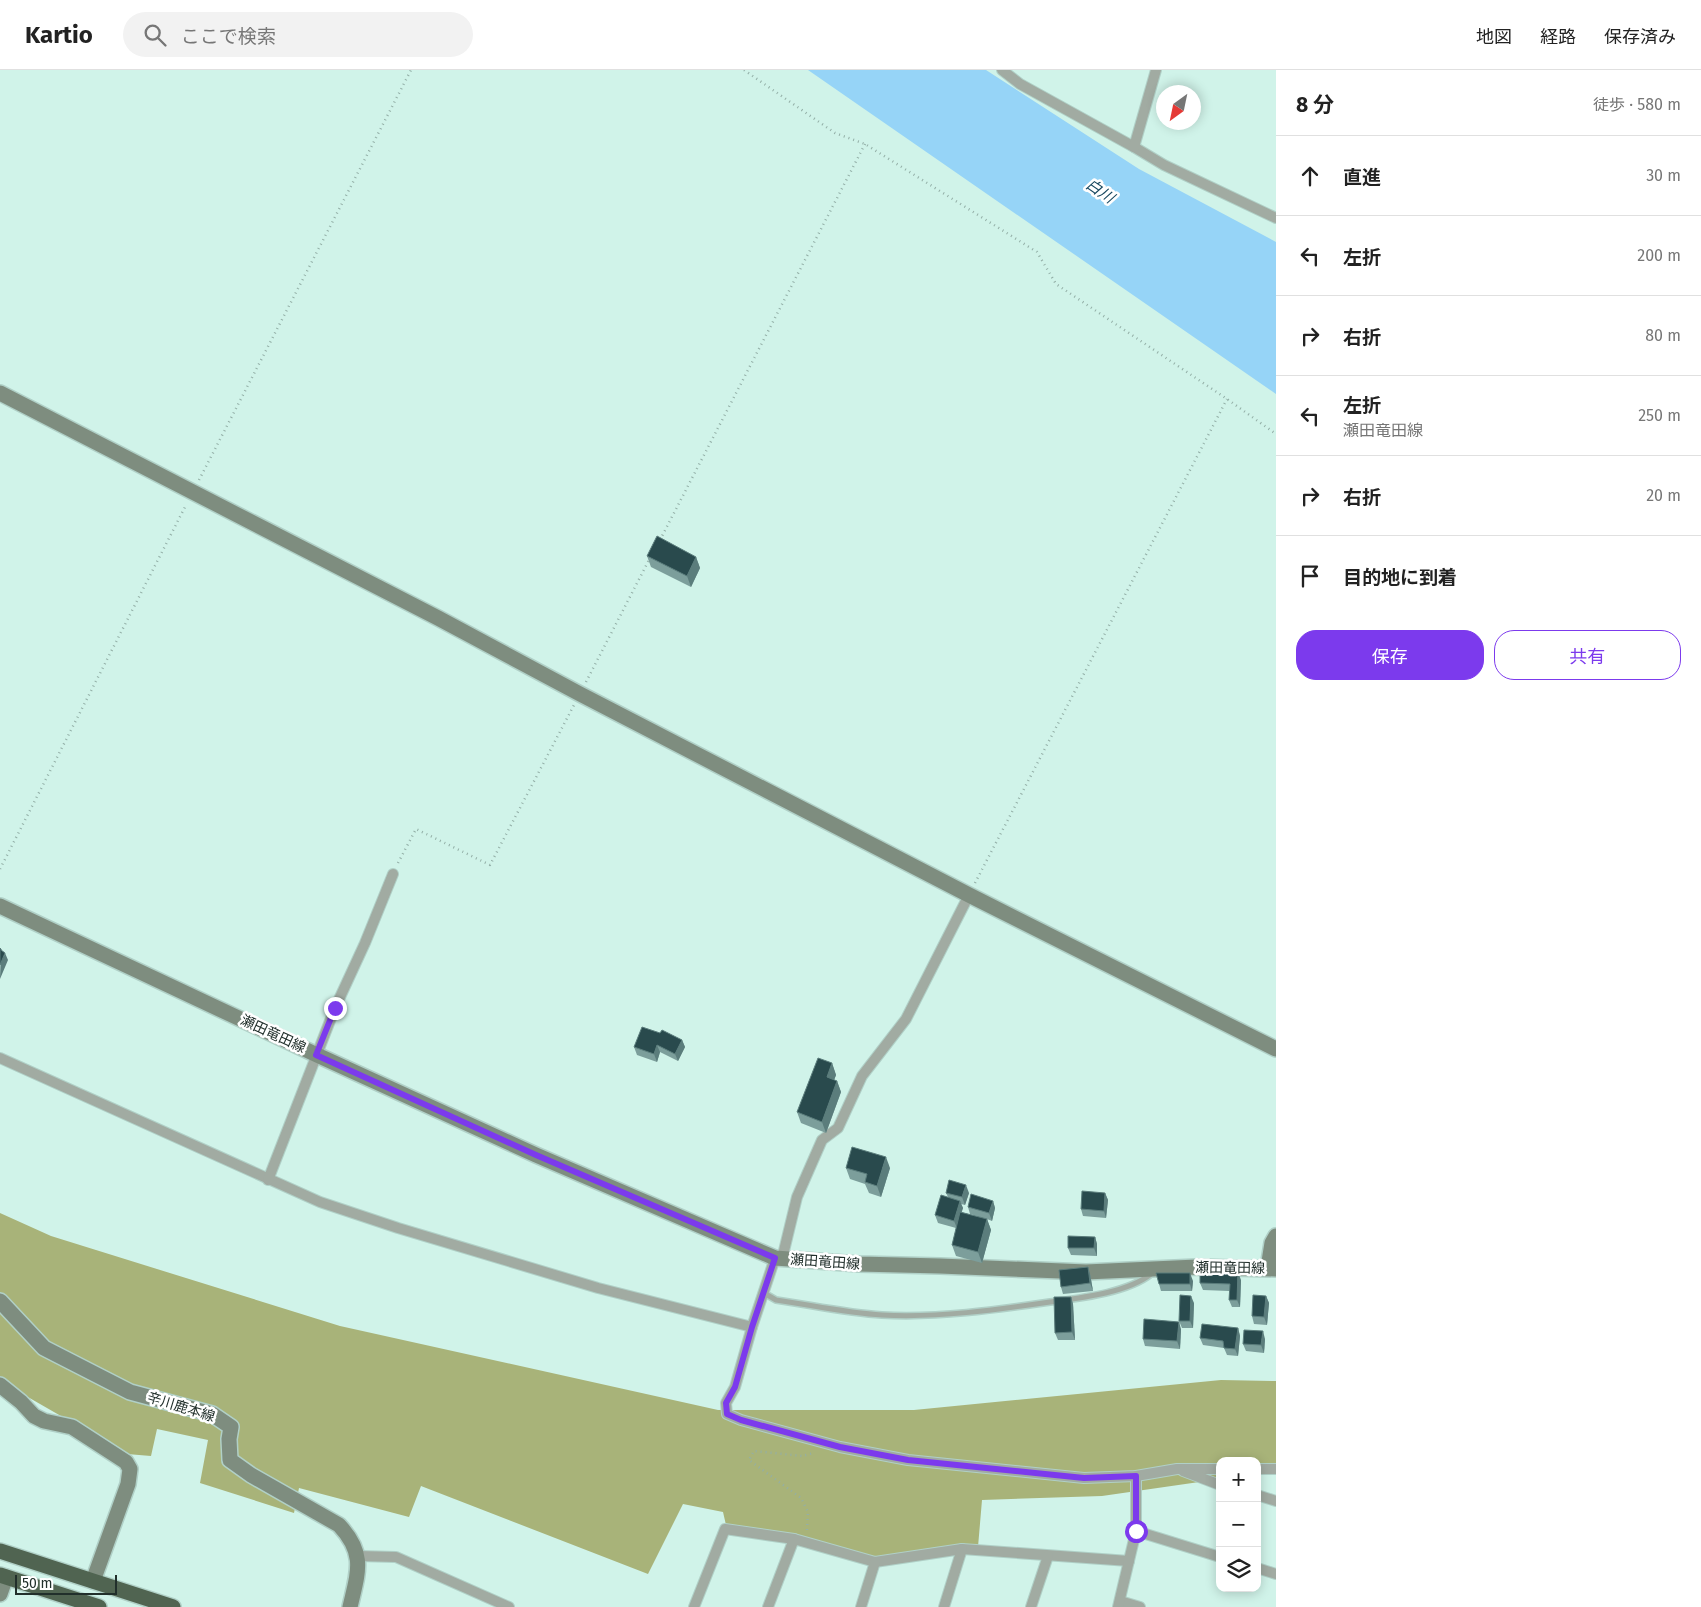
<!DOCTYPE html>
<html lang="ja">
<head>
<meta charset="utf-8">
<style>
  body { margin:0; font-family:"Fira Sans","Noto Sans JP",sans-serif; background:#f2f2f2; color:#222 }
  .controls { position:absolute; right:15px; bottom:15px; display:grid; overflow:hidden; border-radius:10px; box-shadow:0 2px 12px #0003 }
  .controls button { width:45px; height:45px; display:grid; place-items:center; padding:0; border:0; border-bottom:1px solid #e0e0e0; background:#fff; color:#222; font:25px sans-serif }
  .compass { position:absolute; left:1156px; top:15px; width:45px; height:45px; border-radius:50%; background:#fff; box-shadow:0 2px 12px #0003; rotate:213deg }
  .scale { position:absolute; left:15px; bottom:12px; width:102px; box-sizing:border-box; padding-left:5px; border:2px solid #212f2b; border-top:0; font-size:14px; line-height:18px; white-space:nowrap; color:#212f2b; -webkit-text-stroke:4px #fff; paint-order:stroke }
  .stop { position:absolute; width:15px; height:15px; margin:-11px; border:4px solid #7c3aed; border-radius:50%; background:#fff }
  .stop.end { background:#7c3aed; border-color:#fff; box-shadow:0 1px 5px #0008 }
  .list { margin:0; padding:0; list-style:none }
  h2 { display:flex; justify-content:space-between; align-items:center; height:65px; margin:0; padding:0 20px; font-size:21px }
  h2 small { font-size:16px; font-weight:400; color:#767676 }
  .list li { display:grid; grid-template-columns:32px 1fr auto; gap:15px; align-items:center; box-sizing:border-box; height:80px; padding:0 20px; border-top:1px solid #e0e0e0 }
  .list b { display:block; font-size:19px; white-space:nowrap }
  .list p { margin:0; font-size:16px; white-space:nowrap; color:#767676 }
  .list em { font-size:16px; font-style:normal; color:#767676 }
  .actions { display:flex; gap:10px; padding:15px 20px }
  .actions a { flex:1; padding:11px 0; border:1px solid #7c3aed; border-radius:20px; text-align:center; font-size:18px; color:#7c3aed }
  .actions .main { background:#7c3aed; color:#fff }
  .icon { flex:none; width:28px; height:28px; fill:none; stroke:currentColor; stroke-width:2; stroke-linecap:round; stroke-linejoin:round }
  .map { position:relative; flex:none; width:1276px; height:1537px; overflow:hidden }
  header { display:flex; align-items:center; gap:30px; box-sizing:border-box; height:70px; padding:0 25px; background:#fff; border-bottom:1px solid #e0e0e0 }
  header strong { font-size:24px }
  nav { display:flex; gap:28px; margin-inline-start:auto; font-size:18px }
  .search { width:350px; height:45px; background:#f2f2f2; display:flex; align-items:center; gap:12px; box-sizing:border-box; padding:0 18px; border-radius:28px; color:#767676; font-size:19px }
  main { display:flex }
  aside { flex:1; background:#fff }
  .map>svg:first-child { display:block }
  .forest { fill:#a8b379 }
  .water { fill:#96d4f7 }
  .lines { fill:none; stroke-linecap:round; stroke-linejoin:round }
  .lane-casing { stroke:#b0d0c7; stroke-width:8 }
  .street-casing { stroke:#b0d0c7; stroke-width:12 }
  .secondary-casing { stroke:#b0d0c7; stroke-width:18 }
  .highway-casing { stroke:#b0d0c7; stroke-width:18 }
  .path { stroke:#93afa7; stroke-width:2.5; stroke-dasharray:1 4; stroke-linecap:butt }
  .lane { stroke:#a1aba2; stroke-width:5 }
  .street { stroke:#a1aba2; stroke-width:10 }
  .secondary { stroke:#7e8d7f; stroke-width:15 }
  .highway { stroke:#506451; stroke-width:15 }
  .wall { fill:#7c9e9b }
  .shaded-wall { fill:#5b7d7c }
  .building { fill:#294a4d; stroke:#5b7d7c }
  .route { stroke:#7c3aed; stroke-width:6 }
  .labels { text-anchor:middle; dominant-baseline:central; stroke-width:5; stroke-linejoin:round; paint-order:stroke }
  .street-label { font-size:14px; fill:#212f2b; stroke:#fff }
  .water-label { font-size:15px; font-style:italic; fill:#14455d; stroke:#fff }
</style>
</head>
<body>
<header>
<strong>Kartio</strong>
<div class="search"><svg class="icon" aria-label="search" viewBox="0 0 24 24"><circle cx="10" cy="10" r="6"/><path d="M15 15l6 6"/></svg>ここで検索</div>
<nav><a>地図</a><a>経路</a><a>保存済み</a></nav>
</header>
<main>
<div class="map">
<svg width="1276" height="1537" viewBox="0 0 1276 1537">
  <rect width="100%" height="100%" fill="#d0f3e9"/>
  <polygon class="forest" points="0,1143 51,1166 340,1256 718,1340 914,1340 1221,1310 1276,1311 1276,1400 1257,1403 1257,1391 1220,1391 1220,1409 1102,1426 982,1430 978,1477 948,1476 876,1487 796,1465 726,1455 723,1442 683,1434 648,1504 421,1416 409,1447 299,1418 294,1443 200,1413 208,1370 157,1359 151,1386 127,1384 0,1311"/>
  <polygon class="water" points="808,0 986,0 1139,99 1276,172 1276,324"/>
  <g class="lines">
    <defs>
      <path id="lane" d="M764,1223L776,1230C811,1235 847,1243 882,1245C938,1248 995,1240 1050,1232C1080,1228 1127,1223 1151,1204"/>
      <g id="street">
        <polyline points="1002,0 1020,14 1134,77 1164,95 1276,148"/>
        <polyline points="1134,77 1156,0"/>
        <polyline points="0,988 320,1132 398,1158 598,1218 752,1257"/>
        <polyline points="268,1110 335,938 365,873 393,804"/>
        <polyline points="775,1188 752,1257 735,1317 726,1333 727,1344 741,1350 840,1377 908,1390 1084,1408 1136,1406 1177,1399 1220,1399"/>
        <polyline points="782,1189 797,1127 822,1070 838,1058 862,1006 906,949 969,825"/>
        <polyline points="1257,1399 1276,1399"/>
        <polyline points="1183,1401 1220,1415"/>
        <polyline points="1257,1425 1276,1431"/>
        <polyline points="1136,1461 1220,1487"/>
        <polyline points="358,1486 396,1487 509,1537"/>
        <polyline points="1257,1498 1276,1504"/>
        <polyline points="1120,1531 1140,1537"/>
        <polyline points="694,1537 725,1459 794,1469"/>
        <polyline points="768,1537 794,1469 875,1492 962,1479 1129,1491"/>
        <polyline points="861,1537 875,1492"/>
        <polyline points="944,1537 962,1479"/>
        <polyline points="1031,1537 1048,1486"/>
        <polyline points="1118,1537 1136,1461 1136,1406"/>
      </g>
      <g id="secondary">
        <polyline points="0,323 438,548 580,624 969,825 1276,979"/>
        <polyline points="0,836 317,985 536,1085 775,1188 859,1194 940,1196 1086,1202 1197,1197 1276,1199"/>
        <polyline points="1268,1198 1272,1173 1276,1166"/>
        <path d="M0,1231L44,1278L130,1322L212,1344L231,1357L229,1369L230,1390L251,1405L339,1455C366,1484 358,1502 350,1537"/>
        <polyline points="0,1315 21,1332 34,1346 44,1351 72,1357 126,1392 130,1399 128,1414 93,1511"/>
        <polyline points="0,1524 6,1507"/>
      </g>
      <g id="highway">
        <polyline points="0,1481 173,1537"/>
        <polyline points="0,1505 99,1537"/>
      </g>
    </defs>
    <use href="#lane" class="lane-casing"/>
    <use href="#street" class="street-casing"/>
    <use href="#secondary" class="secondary-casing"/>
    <use href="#highway" class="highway-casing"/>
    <g class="path">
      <polyline points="744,0 835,63 865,74 1037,182 1056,214 1227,329 1276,364"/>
      <polyline points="199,410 411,0"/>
      <polyline points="660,470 865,74"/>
      <polyline points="586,612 650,488"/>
      <polyline points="398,793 416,759 490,795 574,635"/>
      <polyline points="0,799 186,435"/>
      <polyline points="975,813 1227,329"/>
      <polyline points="807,1460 808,1442 801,1428 749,1390 754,1381 802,1386 814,1383"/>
    </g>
    <use href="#lane" class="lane"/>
    <use href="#street" class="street"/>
    <use href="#secondary" class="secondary"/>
    <use href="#highway" class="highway"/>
  </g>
  <g class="wall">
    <polygon points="647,486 696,487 700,498 691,517 651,497"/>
    <polygon points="660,963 682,970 685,977 678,991 660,982 657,992 637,985 634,977"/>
    <polygon points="832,993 836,1005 834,1010 837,1011 841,1022 826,1063 801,1053 797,1042"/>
    <polygon points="846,1098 890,1098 881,1127 869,1123 865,1114 850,1109"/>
    <polygon points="946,1123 969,1123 965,1135 961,1134 963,1138 961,1142 980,1147 970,1144 968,1137 993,1131 995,1138 992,1151 987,1149 991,1160 982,1193 956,1186 952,1175 956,1158 938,1153 935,1145 948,1127"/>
    <polygon points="1105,1123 1108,1130 1106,1148 1083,1146 1081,1139"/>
    <polygon points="1095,1167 1097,1174 1097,1186 1071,1185 1068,1178"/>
    <polygon points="1090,1204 1093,1221 1063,1224 1061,1217"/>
    <polygon points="1241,1210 1240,1237 1232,1237 1229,1230 1229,1221 1203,1220 1200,1213"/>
    <polygon points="1193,1211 1192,1221 1161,1221 1159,1214"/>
    <polygon points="1266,1226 1269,1233 1267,1255 1254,1254 1252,1246"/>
    <polygon points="1071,1227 1073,1234 1075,1270 1058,1270 1055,1263"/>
    <polygon points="1194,1233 1193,1258 1182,1258 1179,1251"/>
    <polygon points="1238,1258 1240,1266 1238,1286 1227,1285 1224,1278 1203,1275 1200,1268"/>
    <polygon points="1181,1259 1180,1279 1145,1276 1143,1269"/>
    <polygon points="1265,1269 1264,1283 1246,1281 1243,1274"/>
  </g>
  <g class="shaded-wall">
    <polygon points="696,487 700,498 691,517 687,506"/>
    <polygon points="1,879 4,886 5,883 8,890 0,909"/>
    <polygon points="682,970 685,977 678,991 675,984"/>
    <polygon points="657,975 660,982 657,992 654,984"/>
    <polygon points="832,993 836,1005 831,1018 827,1007"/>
    <polygon points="837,1011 841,1022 826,1063 822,1052"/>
    <polygon points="886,1087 890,1098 881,1127 877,1116"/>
    <polygon points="966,1115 969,1123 965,1135 962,1127"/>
    <polygon points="1105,1123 1108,1130 1106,1148 1104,1141"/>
    <polygon points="960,1131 963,1138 957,1158 954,1151"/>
    <polygon points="993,1131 995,1138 992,1151 989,1143"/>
    <polygon points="987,1149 991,1160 982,1193 978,1182"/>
    <polygon points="1095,1167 1097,1174 1097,1186 1094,1178"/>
    <polygon points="1088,1197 1090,1204 1093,1221 1090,1213"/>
    <polygon points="1238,1202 1241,1210 1240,1237 1237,1230"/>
    <polygon points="1190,1203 1193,1211 1192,1221 1190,1214"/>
    <polygon points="1191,1226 1194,1233 1193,1258 1190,1251"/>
    <polygon points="1266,1226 1269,1233 1267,1255 1264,1247"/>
    <polygon points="1071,1227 1073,1234 1075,1270 1072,1262"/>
    <polygon points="1179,1252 1181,1259 1180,1279 1177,1271"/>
    <polygon points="1238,1258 1240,1266 1238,1286 1235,1279"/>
    <polygon points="1263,1261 1265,1269 1264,1283 1261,1275"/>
  </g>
  <g class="building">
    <polygon points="657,466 696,487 687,506 647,486"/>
    <polygon points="0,878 1,879 1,880 5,883 0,895"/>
    <polygon points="642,957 660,963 662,960 682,970 675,984 657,975 654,984 634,977"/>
    <polygon points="818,988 832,993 827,1007 837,1011 822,1052 797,1042"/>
    <polygon points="852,1077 886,1087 877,1116 865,1112 867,1104 846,1098"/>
    <polygon points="949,1110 966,1115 962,1127 946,1123"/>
    <polygon points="1082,1121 1105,1123 1104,1141 1081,1139"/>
    <polygon points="971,1124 993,1131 989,1143 968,1137"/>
    <polygon points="941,1125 960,1131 954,1151 935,1145"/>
    <polygon points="960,1142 987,1149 978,1182 952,1175"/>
    <polygon points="1068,1166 1095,1167 1094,1178 1068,1178"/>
    <polygon points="1088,1197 1090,1213 1061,1217 1059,1200"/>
    <polygon points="1200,1201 1238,1202 1237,1230 1229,1230 1230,1214 1200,1213"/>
    <polygon points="1156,1203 1190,1203 1190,1214 1159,1214"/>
    <polygon points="1180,1225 1191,1226 1190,1251 1179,1251"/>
    <polygon points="1253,1225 1266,1226 1264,1247 1252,1246"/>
    <polygon points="1054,1227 1071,1227 1072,1262 1055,1263"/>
    <polygon points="1144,1249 1179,1252 1177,1271 1143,1269"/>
    <polygon points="1202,1254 1238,1258 1235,1279 1224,1278 1223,1271 1200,1268"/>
    <polygon points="1244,1260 1263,1261 1261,1275 1243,1274"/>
  </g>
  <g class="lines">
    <polyline class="route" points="335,938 316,985 536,1085 775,1188 752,1257 735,1317 726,1333 727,1344 741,1350 840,1377 908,1390 1084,1408 1136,1406 1136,1461"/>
  </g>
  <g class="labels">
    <g class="street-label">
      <text transform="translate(273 964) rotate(25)">瀬田竜田線</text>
      <text transform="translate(825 1192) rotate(4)">瀬田竜田線</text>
      <text transform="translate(1230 1198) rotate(1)">瀬田竜田線</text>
      <text transform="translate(181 1337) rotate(17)">辛川鹿本線</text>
    </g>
    <g class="water-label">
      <text transform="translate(1100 121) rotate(34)">白川</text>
    </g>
  </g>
</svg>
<div class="controls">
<button>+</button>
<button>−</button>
<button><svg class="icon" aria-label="layers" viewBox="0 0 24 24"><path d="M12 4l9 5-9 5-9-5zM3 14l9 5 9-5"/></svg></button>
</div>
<svg class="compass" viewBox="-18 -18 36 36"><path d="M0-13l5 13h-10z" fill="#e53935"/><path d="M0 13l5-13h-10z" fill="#767676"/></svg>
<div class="scale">50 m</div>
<div class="stop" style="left:1136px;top:1461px"></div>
<div class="stop end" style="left:335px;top:938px"></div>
</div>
<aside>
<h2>8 分<small>徒歩 · 580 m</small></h2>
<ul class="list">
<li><svg class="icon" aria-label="ahead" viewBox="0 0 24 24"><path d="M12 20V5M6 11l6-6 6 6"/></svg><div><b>直進</b></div><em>30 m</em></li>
<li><svg class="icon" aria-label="left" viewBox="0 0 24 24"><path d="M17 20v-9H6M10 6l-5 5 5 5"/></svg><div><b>左折</b></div><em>200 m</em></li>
<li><svg class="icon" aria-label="right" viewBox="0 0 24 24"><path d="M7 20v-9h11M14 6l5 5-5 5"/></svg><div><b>右折</b></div><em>80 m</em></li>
<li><svg class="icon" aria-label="left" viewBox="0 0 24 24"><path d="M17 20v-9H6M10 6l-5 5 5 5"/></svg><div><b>左折</b><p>瀬田竜田線</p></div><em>250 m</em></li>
<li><svg class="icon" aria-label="right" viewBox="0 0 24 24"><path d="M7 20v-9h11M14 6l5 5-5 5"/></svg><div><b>右折</b></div><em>20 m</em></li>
<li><svg class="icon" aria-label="arrive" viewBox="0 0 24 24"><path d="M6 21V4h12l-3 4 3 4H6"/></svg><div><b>目的地に到着</b></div></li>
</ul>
<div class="actions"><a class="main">保存</a><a>共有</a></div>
</aside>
</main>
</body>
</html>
